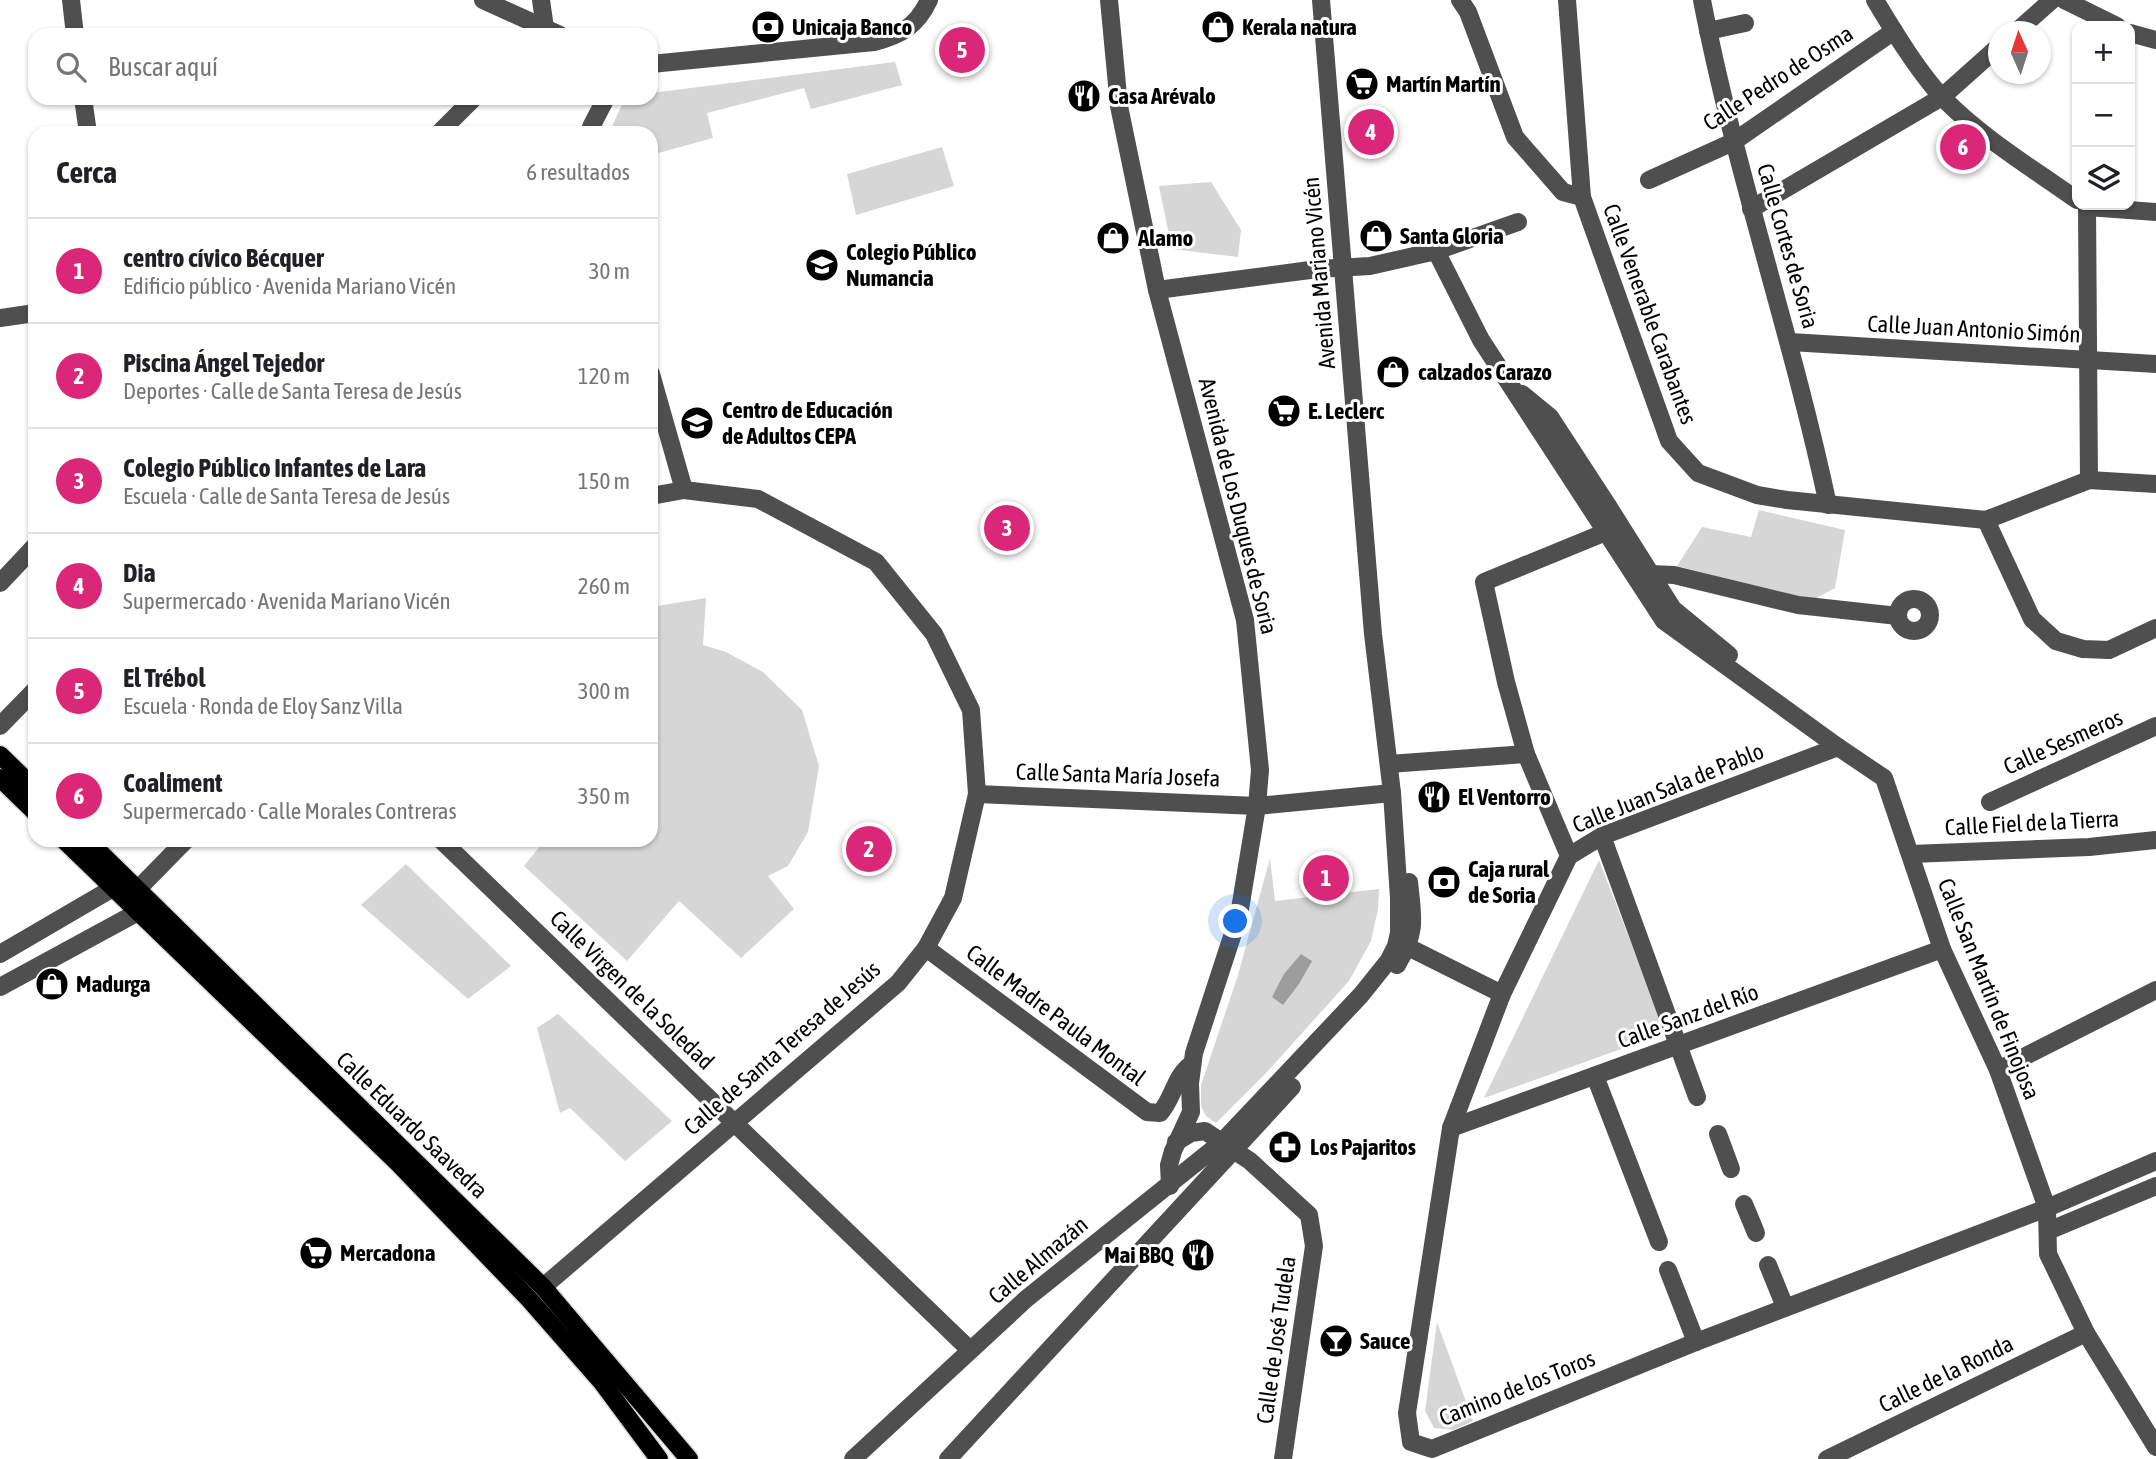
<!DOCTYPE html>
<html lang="es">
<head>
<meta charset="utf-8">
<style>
  body { margin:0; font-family:"Asap Condensed",sans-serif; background:#f2f2f2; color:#202124 }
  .controls { position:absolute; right:21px; top:21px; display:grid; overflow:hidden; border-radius:14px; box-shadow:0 2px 5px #0004 }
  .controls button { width:63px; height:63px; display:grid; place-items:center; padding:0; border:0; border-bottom:2px solid #e0e0e0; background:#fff; color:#202124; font:35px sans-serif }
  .compass { position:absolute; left:1988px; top:21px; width:63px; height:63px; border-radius:50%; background:#fff; box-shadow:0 2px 5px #0004; rotate:357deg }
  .you { position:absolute; left:1236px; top:922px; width:24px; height:24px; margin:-18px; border:5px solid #fff; border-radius:50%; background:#1a73e8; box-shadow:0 0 0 10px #1a73e833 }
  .badge { display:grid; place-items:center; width:46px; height:46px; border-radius:50%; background:#db2777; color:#fff; font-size:23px; font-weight:700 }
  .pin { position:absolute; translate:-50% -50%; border:4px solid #fff; box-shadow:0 2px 7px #0006 }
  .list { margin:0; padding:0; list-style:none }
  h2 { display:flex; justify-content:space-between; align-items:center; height:91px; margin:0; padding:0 28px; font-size:30px }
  h2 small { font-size:23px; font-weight:400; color:#757577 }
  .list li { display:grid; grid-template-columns:46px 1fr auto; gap:21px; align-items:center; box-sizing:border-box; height:105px; padding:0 28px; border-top:2px solid #e0e0e0 }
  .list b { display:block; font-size:26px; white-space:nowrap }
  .list p { margin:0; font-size:23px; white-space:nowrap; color:#757577 }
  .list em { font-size:23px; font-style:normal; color:#757577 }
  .icon { flex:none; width:38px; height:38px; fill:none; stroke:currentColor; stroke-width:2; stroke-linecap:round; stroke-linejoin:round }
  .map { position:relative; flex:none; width:2156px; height:1459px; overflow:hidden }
  .search { position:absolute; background:#fff; box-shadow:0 2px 5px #0004; left:28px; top:28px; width:630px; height:77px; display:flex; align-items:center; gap:18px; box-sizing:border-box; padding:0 24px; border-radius:21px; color:#757577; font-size:26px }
  .panel { position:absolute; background:#fff; box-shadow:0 2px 5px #0004; left:28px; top:126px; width:630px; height:721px; border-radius:21px }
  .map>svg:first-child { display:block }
  .green { fill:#d6d6d6 }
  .water { fill:#9d9d9d }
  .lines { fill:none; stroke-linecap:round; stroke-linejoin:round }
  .major-casing { stroke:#dbdbdb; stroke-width:21 }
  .minor { stroke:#4f4f4f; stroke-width:18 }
  .major { stroke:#000; stroke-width:18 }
  .labels { text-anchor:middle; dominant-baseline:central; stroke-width:6; stroke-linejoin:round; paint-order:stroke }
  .poi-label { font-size:23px; font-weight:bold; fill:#000; stroke:#fff; text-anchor:start }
  .street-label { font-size:23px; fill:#000; stroke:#fff }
</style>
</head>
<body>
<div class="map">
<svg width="2156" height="1459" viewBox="0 0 2156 1459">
  <rect width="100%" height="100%" fill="#fff"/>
  <g class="green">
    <polygon points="895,62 902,85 811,109 804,88 707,113 713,138 651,155 651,133 609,133 625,98 651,98 651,93"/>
    <polygon points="942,147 954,186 856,215 847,174"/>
    <polygon points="1211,182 1241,230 1238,257 1172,249 1159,186"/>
    <polygon points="1759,510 1845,530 1835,588 1815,599 1796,597 1677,566 1702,527 1751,537"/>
    <polygon points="706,598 703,645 726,652 763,672 802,710 819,766 808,832 788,866 768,876 794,909 741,958 679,901 627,961 524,866 545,840 651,840 651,607"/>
    <polygon points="1270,858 1275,901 1379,889 1378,909 1371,941 1349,981 1267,1072 1216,1123 1206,1116 1201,1106 1201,1085 1238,975"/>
    <polygon points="1599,860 1666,1033 1484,1098"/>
    <polygon points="406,864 511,966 468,999 361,905"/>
    <polygon points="558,1014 672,1121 625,1161 570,1108 560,1113 537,1028"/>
    <polygon points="1437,1322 1473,1421 1454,1430 1434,1428 1425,1411"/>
  </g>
  <polygon class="water" points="1301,954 1312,961 1299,984 1283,1005 1272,997 1284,974"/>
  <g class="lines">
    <defs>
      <g id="major">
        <polyline points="0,755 35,789"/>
        <polyline points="0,778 35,812"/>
        <polyline points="64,840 398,1163 529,1299 601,1381 659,1459"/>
        <polyline points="87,840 543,1287 689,1459"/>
      </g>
    </defs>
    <use href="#major" class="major-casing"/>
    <g class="minor">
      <polyline points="71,0 75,35"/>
      <polyline points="483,0 560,35"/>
      <polyline points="541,0 545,28"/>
      <polyline points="1109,0 1119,106 1157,290 1245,620 1260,770 1257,806 1239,915 1194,1053 1190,1083 1191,1112 1173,1151 1169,1165 1170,1186"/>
      <polyline points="1460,0 1468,12 1515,137 1563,192 1582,197 1669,441 1698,473 1757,495 1787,500 1986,520 2089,480 2156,484"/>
      <polyline points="1567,0 1582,197"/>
      <path d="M1702,0C1735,171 1792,335 1828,505"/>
      <path d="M1875,0C1893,30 1919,73 1943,98C1982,138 2032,168 2077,200"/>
      <polyline points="2064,0 2117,26"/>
      <polyline points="1708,31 1745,23"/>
      <polyline points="2016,32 2052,0"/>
      <polyline points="2130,33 2156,40"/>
      <path d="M651,64L874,42C901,35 917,26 929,0"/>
      <polyline points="83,98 88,133"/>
      <polyline points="439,133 474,98"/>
      <polyline points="592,133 591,127 606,98"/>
      <polyline points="1649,180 1733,142 1894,31"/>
      <polyline points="2087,207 2089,480"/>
      <polyline points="2087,207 2156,212"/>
      <polyline points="1751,209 1942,97 1998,47"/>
      <polyline points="1436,251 1518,222"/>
      <polyline points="1157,290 1318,269 1370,266 1436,251 1481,340 1664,621 1838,747 1884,778 1942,949 1998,1070 2047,1208 2048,1254 2086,1333 2156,1447"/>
      <polyline points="0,318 35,313"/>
      <polyline points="1790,342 2156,364"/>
      <polyline points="651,374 684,490"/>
      <polyline points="1522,394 1550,417 1608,506 1607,518"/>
      <polyline points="1608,506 1673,609 1729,655"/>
      <polyline points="1986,520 2032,619 2056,641 2083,649 2109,650 2156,628"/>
      <polyline points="1651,574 1674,575 1798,605 1898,616"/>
      <polyline points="0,583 35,546"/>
      <circle cx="1914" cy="615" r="16"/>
      <polyline points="0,726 35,690"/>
      <polyline points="1838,747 1602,836 1569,856 1502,994 1451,1128 1407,1413 1411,1442 1432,1449 1696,1342 2047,1208 2156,1161"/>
      <polyline points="1389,764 1526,754"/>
      <polyline points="977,794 1257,806 1392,793"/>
      <polyline points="1990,802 2156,726"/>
      <polyline points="1602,836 1697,1097"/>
      <polyline points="441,840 970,1350"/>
      <polyline points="1911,854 2089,847 2156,840"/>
      <polyline points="1569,856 1526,754 1506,682 1484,582 1606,532"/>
      <polyline points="137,890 186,840"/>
      <polyline points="1408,947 1502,994"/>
      <path d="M926,948L1147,1112L1160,1113C1174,1098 1174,1076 1192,1064"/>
      <polyline points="0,954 113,888"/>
      <path d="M1397,965C1417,932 1413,919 1409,882"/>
      <polyline points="0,987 138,912"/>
      <polyline points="1998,1070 2156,990"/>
      <polyline points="1595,1076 1659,1242"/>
      <polyline points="1451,1128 1942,949"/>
      <polyline points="1718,1134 1731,1169"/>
      <polyline points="1176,1142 1191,1133 1205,1131 1250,1161 1309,1215 1314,1246 1283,1459"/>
      <polyline points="1744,1204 1756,1233"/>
      <polyline points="2048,1231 2156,1186"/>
      <polyline points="1768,1265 1785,1307"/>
      <polyline points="1668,1270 1696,1342"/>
      <polyline points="543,1287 898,983 926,948 953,898 977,794 971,710 934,634 876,562 758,499 684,490 651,496"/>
      <polyline points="853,1459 1026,1299 1222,1142 1361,995 1389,960 1396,946 1399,933 1399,898 1392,793 1373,634 1321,0"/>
      <polyline points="948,1459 1292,1087"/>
      <polyline points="1827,1459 2086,1333"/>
    </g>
    <use href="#major" class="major"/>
  </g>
  <defs>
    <symbol id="bank-disc" viewBox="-11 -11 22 22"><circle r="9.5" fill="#000" stroke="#fff"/><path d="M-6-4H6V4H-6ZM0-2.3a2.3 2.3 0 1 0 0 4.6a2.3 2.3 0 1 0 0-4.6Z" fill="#fff"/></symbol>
    <symbol id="shop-disc" viewBox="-11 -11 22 22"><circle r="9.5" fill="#000" stroke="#fff"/><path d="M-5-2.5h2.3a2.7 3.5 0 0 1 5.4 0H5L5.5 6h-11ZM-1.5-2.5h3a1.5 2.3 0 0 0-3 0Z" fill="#fff"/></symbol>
    <symbol id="supermarket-disc" viewBox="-11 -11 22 22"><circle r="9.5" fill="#000" stroke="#fff"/><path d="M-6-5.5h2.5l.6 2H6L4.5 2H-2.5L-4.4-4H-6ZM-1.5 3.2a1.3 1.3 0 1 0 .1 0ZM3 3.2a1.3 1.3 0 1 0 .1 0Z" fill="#fff"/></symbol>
    <symbol id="restaurant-disc" viewBox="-11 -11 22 22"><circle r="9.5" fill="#000" stroke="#fff"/><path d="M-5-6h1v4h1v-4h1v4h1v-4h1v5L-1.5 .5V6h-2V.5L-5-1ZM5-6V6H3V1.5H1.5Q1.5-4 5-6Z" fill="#fff"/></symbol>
    <symbol id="school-disc" viewBox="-11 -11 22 22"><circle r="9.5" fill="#000" stroke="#fff"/><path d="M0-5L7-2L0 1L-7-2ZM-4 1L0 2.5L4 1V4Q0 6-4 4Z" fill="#fff"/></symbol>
    <symbol id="pharmacy-disc" viewBox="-11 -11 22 22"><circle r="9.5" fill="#000" stroke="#fff"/><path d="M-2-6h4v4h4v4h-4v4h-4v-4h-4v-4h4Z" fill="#fff"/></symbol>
    <symbol id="bar-disc" viewBox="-11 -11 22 22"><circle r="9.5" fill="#000" stroke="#fff"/><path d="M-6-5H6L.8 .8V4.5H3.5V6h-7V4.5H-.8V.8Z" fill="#fff"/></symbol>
  </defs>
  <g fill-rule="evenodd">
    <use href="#bank-disc" x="749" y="8" width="38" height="38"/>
    <use href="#shop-disc" x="1199" y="8" width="38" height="38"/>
    <use href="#supermarket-disc" x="1343" y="65" width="38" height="38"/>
    <use href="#restaurant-disc" x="1065" y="77" width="38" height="38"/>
    <use href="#shop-disc" x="1357" y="217" width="38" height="38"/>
    <use href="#shop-disc" x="1094" y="219" width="38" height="38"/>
    <use href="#school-disc" x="803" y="246" width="38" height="38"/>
    <use href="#shop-disc" x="1374" y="353" width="38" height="38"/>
    <use href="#supermarket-disc" x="1265" y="392" width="38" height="38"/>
    <use href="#school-disc" x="678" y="404" width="38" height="38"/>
    <use href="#restaurant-disc" x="1415" y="778" width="38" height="38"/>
    <use href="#bank-disc" x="1425" y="863" width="38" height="38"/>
    <use href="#shop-disc" x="33" y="965" width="38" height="38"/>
    <use href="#pharmacy-disc" x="1266" y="1128" width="38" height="38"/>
    <use href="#supermarket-disc" x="297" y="1234" width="38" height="38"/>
    <use href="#restaurant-disc" x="1179" y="1236" width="38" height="38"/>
    <use href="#bar-disc" x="1317" y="1322" width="38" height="38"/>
  </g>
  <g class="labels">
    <g class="poi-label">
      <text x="792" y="27">Unicaja Banco</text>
      <text x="1242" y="27">Kerala natura</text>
      <text x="1386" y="84">Martín Martín</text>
      <text x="1108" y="96">Casa Arévalo</text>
      <text x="1400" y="236">Santa Gloria</text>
      <text x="1138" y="238">Alamo</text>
      <text x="846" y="252">Colegio Público<tspan x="846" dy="26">Numancia</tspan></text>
      <text x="1418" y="372">calzados Carazo</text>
      <text x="722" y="410">Centro de Educación<tspan x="722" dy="26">de Adultos CEPA</tspan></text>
      <text x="1308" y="411">E. Leclerc</text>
      <text x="1458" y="797">El Ventorro</text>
      <text x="1468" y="869">Caja rural<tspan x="1468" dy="26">de Soria</tspan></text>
      <text x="76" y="984">Madurga</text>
      <text x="1310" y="1147">Los Pajaritos</text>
      <text x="340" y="1253">Mercadona</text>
      <text x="1174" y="1255" text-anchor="end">Mai BBQ</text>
      <text x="1360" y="1341">Sauce</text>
    </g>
    <g class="street-label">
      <text transform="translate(1778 78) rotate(-33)">Calle Pedro de Osma</text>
      <text transform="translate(1788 246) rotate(74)">Calle Cortes de Soria</text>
      <text transform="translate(1319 273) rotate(-95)">Avenida Mariano Vicén</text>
      <text transform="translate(1650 314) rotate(70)">Calle Venerable Carabantes</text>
      <text transform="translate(1974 329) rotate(3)">Calle Juan Antonio Simón</text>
      <text transform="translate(1238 506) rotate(76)">Avenida de Los Duques de Soria</text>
      <text transform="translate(2063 742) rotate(-24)">Calle Sesmeros</text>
      <text transform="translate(1118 775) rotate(2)">Calle Santa María Josefa</text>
      <text transform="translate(1668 788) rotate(-22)">Calle Juan Sala de Pablo</text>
      <text transform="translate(2032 823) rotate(-3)">Calle Fiel de la Tierra</text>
      <text transform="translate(1989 989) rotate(68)">Calle San Martín de Finojosa</text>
      <text transform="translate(632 990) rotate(44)">Calle Virgen de la Soledad</text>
      <text transform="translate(1056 1015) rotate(37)">Calle Madre Paula Montal</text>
      <text transform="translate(1688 1016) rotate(-20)">Calle Sanz del Río</text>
      <text transform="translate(782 1048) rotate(-41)">Calle de Santa Teresa de Jesús</text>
      <text transform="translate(412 1125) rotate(44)">Calle Eduardo Saavedra</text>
      <text transform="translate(1038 1260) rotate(-40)">Calle Almazán</text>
      <text transform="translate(1276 1340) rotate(-82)">Calle de José Tudela</text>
      <text transform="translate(1946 1374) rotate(-26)">Calle de la Ronda</text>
      <text transform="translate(1517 1388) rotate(-22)">Camino de los Toros</text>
    </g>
  </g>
</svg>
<div class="controls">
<button>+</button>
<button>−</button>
<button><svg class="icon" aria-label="layers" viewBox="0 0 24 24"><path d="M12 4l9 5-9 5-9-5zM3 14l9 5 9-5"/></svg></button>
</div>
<svg class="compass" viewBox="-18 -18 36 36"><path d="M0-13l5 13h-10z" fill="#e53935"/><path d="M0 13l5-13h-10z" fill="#757577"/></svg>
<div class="you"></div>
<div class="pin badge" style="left:1326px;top:878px">1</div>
<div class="pin badge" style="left:869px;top:849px">2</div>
<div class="pin badge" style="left:1007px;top:528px">3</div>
<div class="pin badge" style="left:1371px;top:132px">4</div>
<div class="pin badge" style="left:962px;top:50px">5</div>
<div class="pin badge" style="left:1963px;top:147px">6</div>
<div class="search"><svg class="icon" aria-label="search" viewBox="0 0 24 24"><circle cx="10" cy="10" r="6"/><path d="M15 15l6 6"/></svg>Buscar aquí</div>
<section class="panel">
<h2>Cerca<small>6 resultados</small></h2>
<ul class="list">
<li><span class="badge">1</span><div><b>centro cívico Bécquer</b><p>Edificio público · Avenida Mariano Vicén</p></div><em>30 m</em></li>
<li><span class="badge">2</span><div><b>Piscina Ángel Tejedor</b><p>Deportes · Calle de Santa Teresa de Jesús</p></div><em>120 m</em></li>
<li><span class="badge">3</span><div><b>Colegio Público Infantes de Lara</b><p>Escuela · Calle de Santa Teresa de Jesús</p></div><em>150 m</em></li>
<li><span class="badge">4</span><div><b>Dia</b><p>Supermercado · Avenida Mariano Vicén</p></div><em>260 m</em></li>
<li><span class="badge">5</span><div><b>El Trébol</b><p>Escuela · Ronda de Eloy Sanz Villa</p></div><em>300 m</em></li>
<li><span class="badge">6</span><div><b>Coaliment</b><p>Supermercado · Calle Morales Contreras</p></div><em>350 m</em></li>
</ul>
</section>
</div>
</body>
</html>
